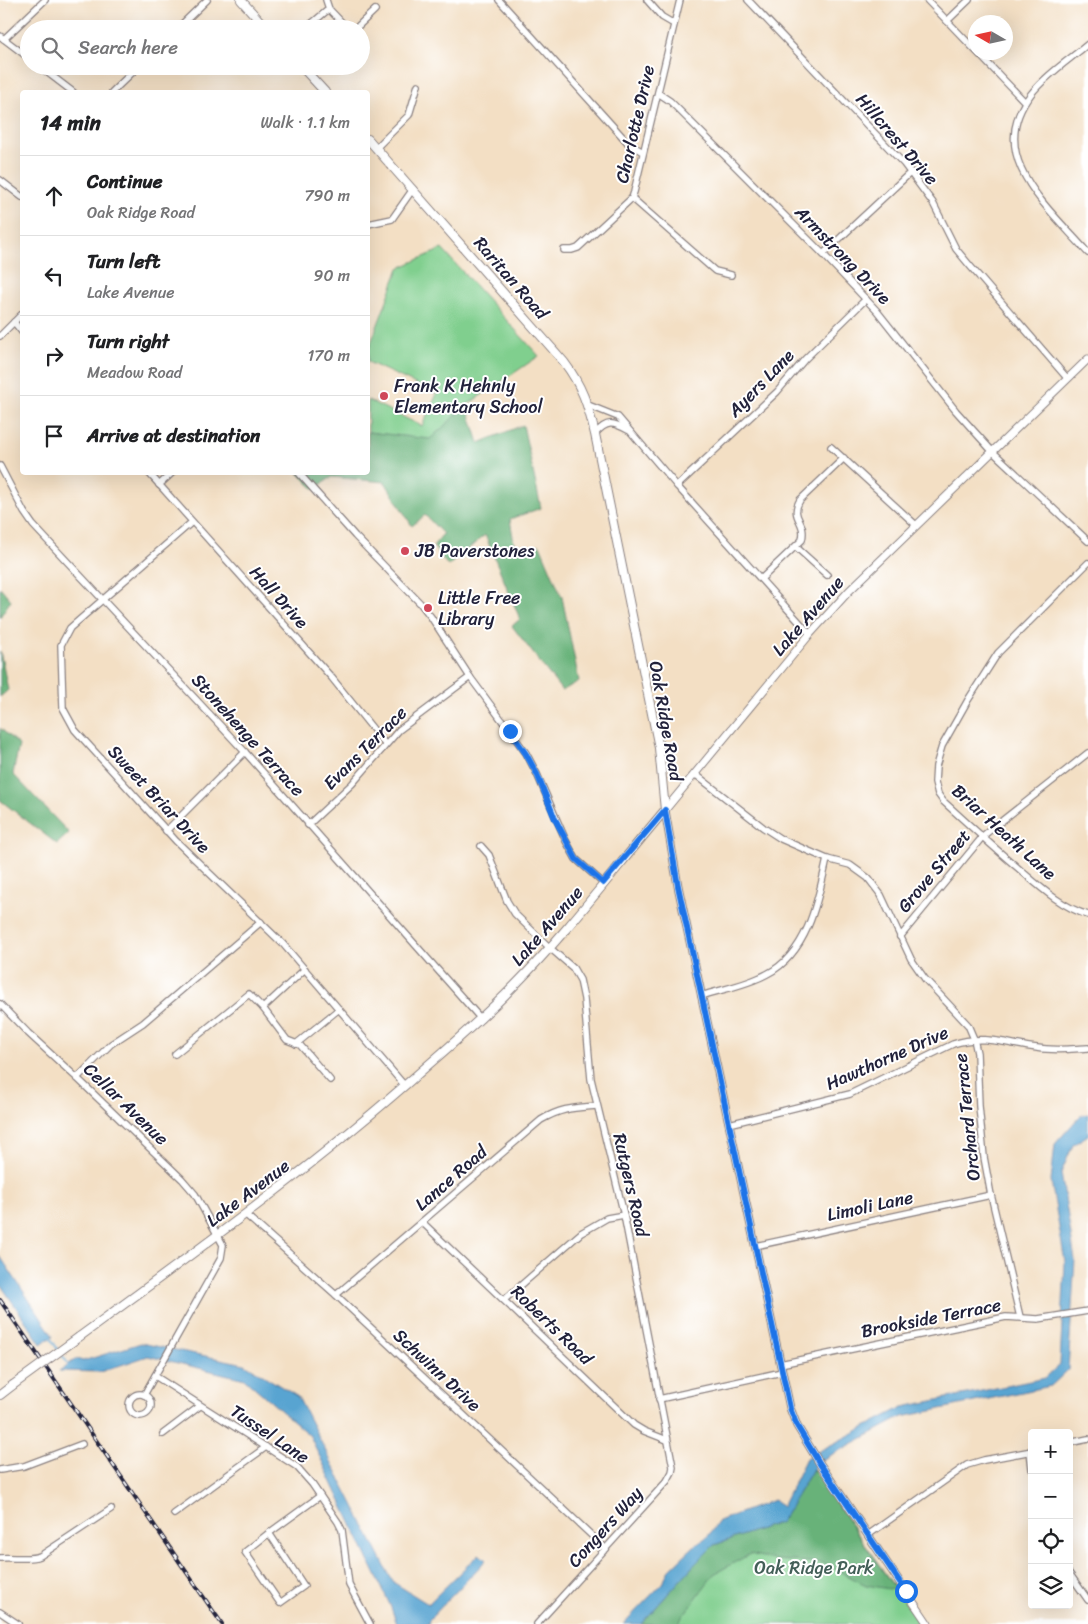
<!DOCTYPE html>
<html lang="en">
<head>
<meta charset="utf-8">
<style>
  body { margin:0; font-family:Sriracha,sans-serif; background:#f6f6f6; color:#202124 }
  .controls { position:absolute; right:15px; bottom:15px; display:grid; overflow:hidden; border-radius:5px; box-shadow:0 5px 20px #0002 }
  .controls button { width:45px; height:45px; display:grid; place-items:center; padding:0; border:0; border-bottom:1px solid #e0e0e0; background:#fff; color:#202124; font:25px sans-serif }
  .compass { position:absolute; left:968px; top:15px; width:45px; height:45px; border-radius:50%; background:#fff; box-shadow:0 5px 20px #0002; rotate:279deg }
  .stop { position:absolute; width:15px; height:15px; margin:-11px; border:4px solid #1a73e8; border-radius:50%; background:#fff }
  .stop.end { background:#1a73e8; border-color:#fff; box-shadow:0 1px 5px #0008 }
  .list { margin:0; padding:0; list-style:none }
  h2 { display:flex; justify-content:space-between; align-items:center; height:65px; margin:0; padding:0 20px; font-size:21px }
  h2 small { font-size:16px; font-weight:400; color:#757577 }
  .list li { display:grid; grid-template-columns:32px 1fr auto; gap:15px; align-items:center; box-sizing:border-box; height:80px; padding:0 20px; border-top:1px solid #e0e0e0 }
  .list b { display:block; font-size:19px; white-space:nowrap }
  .list p { margin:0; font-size:16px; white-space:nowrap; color:#757577 }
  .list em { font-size:16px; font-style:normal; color:#757577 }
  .icon { flex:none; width:28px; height:28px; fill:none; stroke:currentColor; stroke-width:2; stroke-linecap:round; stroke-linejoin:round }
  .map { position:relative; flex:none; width:1088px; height:1624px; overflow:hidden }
  .search { position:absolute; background:#fff; box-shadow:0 5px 20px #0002; left:20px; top:20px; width:350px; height:55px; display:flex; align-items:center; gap:12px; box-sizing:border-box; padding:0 18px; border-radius:28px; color:#757577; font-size:19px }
  .panel { position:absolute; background:#fff; box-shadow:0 5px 20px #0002; left:20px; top:90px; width:350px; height:385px; border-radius:5px }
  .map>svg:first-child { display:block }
  .green { fill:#80cf8e; stroke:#517864 }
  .forest { fill:#68b279; stroke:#456a5a }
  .water { fill:#59a4d1; stroke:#3e6386 }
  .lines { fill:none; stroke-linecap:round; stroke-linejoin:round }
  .stream { stroke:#59a4d1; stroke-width:2 }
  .minor-casing { stroke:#8a8080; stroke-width:8 }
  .tertiary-casing { stroke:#8a8080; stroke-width:9 }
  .secondary-casing { stroke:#8a8080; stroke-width:10 }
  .minor { stroke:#fff; stroke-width:5.5 }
  .tertiary { stroke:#fff; stroke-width:7 }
  .secondary { stroke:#fff; stroke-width:8 }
  .rail-casing { stroke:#22223b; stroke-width:4 }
  .rail { stroke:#fff; stroke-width:2; stroke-dasharray:5.5; stroke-linecap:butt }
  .secondary-bridge-casing { stroke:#8a8080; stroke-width:10; stroke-linecap:butt }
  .secondary-bridge { stroke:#fff; stroke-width:8 }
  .route { stroke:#1a73e8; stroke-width:6 }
  .poi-dot { fill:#d1495b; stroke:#fff; stroke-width:2 }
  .labels { text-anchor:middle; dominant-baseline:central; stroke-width:4; stroke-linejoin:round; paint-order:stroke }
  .street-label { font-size:18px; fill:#22223b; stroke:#fff }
  .poi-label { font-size:18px; fill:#22223b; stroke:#fff; text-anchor:start }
  .park-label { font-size:18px; fill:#435f58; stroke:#fff }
</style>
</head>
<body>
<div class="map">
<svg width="1088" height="1624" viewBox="0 0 1088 1624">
  <rect width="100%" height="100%" fill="#fff"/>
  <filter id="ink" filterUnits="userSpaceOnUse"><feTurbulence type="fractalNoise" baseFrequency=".02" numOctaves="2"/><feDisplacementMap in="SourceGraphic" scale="10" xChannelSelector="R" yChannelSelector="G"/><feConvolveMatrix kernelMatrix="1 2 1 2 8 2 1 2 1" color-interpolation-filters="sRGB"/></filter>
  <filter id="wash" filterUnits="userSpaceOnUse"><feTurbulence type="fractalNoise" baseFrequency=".0096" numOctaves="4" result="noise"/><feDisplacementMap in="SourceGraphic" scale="20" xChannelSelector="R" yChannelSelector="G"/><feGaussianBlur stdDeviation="1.12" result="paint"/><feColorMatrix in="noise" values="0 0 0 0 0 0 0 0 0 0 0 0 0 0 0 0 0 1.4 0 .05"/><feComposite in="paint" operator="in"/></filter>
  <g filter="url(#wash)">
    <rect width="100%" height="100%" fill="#f3dfc4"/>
    <g class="green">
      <polygon points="442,249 539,356 467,405 430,440 368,432 368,400 422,426 437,394 368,362 368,351 399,268"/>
      <polygon points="813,1469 920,1624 641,1624 781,1522"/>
    </g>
    <g class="forest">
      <polygon points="467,405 479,443 523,425 541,508 510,519 515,549 540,545 562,597 579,681 562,691 512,626 520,619 485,535 448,566 433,546 443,534 425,515 412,526 385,482 332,477 314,489 298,473 368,472 368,432 430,439"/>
      <polygon points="0,587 11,600 0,617"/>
      <polygon points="0,651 8,690 0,697"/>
      <polygon points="0,728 19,745 13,774 69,833 57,844 0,800"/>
      <polygon points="813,1469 896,1590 866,1585 823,1563 775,1560 750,1554 714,1574 682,1617 679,1624 641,1624 694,1565 714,1545 781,1522"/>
    </g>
    <g class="water">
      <polygon points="1088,1114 1088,1135 1073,1145 1061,1173 1075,1260 1068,1370 1051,1386 902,1417 820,1461 813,1469 781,1522 714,1545 694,1565 641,1624 623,1624 661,1585 669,1570 693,1547 708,1536 719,1521 774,1500 782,1507 806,1458 903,1407 1045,1378 1060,1364 1065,1262 1051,1181 1055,1144 1080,1116"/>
      <polygon points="0,1256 53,1336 41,1344 0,1284"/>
      <polygon points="141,1343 245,1364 298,1397 393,1582 428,1604 479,1554 486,1560 429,1620 428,1624 397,1624 390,1605 310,1436 245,1379 148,1356 100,1372 59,1371 76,1359 83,1361"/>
    </g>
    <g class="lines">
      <g class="stream">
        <polyline points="50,1337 58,1350"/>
        <polyline points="61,1354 70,1366"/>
      </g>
    </g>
  </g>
  <g filter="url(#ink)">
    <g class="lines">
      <defs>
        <g id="minor">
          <polyline points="499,0 629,144 643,152"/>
          <polyline points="647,0 662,17 674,24"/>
          <polyline points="748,0 904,164 933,203 956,249 971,267 1067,378"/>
          <polyline points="927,0 976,51"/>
          <polyline points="329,9 348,29"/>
          <polyline points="947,21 969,0"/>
          <polyline points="177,29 207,0"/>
          <polyline points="305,29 329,9 326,0"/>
          <polyline points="355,29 375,10"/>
          <polyline points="0,36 29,58"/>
          <polyline points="4,39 45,0"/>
          <path d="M1088,44C1069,60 1046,75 1031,94C983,156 1050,209 1088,253"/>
          <polyline points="977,52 1025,102"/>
          <polyline points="39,66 73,92"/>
          <polyline points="112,92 139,66"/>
          <polyline points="658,93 670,101 823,254 877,311 956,411 992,451 1088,541"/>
          <polyline points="376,148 409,115 418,85"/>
          <polyline points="0,180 22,197"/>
          <polyline points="632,198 715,271 731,275"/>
          <polyline points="368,224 392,219 413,189"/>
          <polyline points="564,250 572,250 578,248 632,198 634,192 680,0"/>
          <polyline points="823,254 911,172"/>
          <polyline points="14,322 22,332"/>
          <polyline points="0,336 22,314"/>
          <polyline points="588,405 618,417 677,486 810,634"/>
          <path d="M595,434C607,420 613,422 628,430"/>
          <polyline points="831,447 916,525"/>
          <polyline points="0,466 24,512 33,525 245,752 481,1019"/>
          <polyline points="148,472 332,678 385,744"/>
          <polyline points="298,472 355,536 420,603 431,617 470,677 526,753 537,774 566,841 576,859 603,883"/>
          <polyline points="159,485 173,472"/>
          <polyline points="677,486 777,392 805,359 866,299"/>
          <polyline points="192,522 70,628 61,645 63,708 75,730 176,841 283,944 405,1086"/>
          <polyline points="796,547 827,575"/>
          <path d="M1088,563L998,653L968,700L942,746L936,766L935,782L938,794L943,801C967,823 992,846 1018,868C1039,886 1061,907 1088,915"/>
          <path d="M761,579L802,540C807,520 789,519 800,500L844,458"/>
          <polyline points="695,774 764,828 781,839 827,859 850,865 868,878 881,895 911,959 925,979 968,1025 974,1039 977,1053 979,1106 984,1157 991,1195 1020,1317"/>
          <polyline points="308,825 352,784 399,730 470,677"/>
          <polyline points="166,831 245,752"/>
          <polyline points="481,846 489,855 507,901 515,914 550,948 573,968 580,980 584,999 591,1079 624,1215 673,1467 672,1472 667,1481 537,1624"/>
          <polyline points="900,937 984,835 1088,753"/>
          <path d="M701,996C723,989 747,985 767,974C808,953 818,900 827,859"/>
          <polyline points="0,1004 28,1033 77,1078 182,1179 195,1194 223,1245 221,1258 144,1395"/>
          <polyline points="263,1008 305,969"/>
          <polyline points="296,1044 339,1009"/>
          <polyline points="175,1054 249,994 263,1008 287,1040 300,1045 330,1080"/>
          <polyline points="77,1078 111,1044 143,1023 261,922"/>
          <path d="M729,1124L850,1094L953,1044C984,1034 1006,1044 1037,1048C1054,1051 1071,1049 1088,1048"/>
          <polyline points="246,1215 336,1295 606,1549"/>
          <polyline points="422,1222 634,1425 644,1431 667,1440"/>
          <polyline points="755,1246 991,1195"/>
          <path d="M336,1295L541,1120C561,1108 573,1108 596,1106"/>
          <polyline points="504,1300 581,1233 607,1218 624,1215"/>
          <polyline points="780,1364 1006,1317 1038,1319 1088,1311"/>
          <polyline points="155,1376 297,1467 312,1484 338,1522 342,1530 349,1585 370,1624"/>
          <circle cx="140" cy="1405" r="11"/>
          <polyline points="659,1399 782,1372"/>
          <polyline points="163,1434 200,1406"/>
          <polyline points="1069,1443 1088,1439"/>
          <polyline points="1030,1451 1032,1469"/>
          <polyline points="0,1470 24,1466 82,1444"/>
          <polyline points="174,1514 266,1447"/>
          <polygon points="269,1533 304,1586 280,1603 245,1552"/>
          <polyline points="269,1533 320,1496"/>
          <polyline points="868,1535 967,1465 984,1460 1032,1451"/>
          <path d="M0,1558C12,1557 31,1560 40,1556L111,1509"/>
          <polyline points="1069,1573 1088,1600"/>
          <polyline points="0,1612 18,1624"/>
        </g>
        <polyline id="tertiary" points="928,1624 820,1464 797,1426 790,1408 678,886 665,810 810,634 849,591 1088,359"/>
        <g id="secondary">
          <polyline points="241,0 267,29"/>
          <polyline points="301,66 325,92"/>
          <path d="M79,1337C198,1250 317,1164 427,1066C457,1040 487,1014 515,985C569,930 615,869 665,810L659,748L595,434C588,405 582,386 564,362L368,139"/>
          <polyline points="0,1395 13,1385"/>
        </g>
      </defs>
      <use href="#minor" class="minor-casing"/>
      <use href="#tertiary" class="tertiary-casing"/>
      <use href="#secondary" class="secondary-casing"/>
      <use href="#minor" class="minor"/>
      <use href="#tertiary" class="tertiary"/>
      <use href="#secondary" class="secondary"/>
      <defs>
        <polyline id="rail" points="0,1300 222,1624"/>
      </defs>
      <use href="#rail" class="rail-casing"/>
      <use href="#rail" class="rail"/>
      <defs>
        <polyline id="secondary-bridge" points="13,1385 79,1337"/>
      </defs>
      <use href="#secondary-bridge" class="secondary-bridge-casing"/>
      <use href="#secondary-bridge" class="secondary-bridge"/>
    </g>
  </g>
  <g class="lines" filter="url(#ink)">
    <polyline class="route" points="510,731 526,754 537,774 555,819 576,859 603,883 665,810 678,886 790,1408 797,1426 820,1464 906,1591"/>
  </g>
  <g class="poi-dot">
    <circle cx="384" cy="396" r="5"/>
    <circle cx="405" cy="551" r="5"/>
    <circle cx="428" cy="608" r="5"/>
  </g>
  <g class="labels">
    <g class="street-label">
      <text transform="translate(635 124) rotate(-77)">Charlotte Drive</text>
      <text transform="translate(897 139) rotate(49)">Hillcrest Drive</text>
      <text transform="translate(843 255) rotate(46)">Armstrong Drive</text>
      <text transform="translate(511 278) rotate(49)">Raritan Road</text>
      <text transform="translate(761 383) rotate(-46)">Ayers Lane</text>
      <text transform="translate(279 597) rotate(48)">Hall Drive</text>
      <text transform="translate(808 616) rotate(-49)">Lake Avenue</text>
      <text transform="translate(666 721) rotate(80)">Oak Ridge Road</text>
      <text transform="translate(248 735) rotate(48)">Stonehenge Terrace</text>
      <text transform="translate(365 748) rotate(-45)">Evans Terrace</text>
      <text transform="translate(159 799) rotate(47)">Sweet Briar Drive</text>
      <text transform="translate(1004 832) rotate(42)">Briar Heath Lane</text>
      <text transform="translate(934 871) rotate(-50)">Grove Street</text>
      <text transform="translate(547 926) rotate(-49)">Lake Avenue</text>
      <text transform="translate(887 1058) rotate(-24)">Hawthorne Drive</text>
      <text transform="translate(126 1104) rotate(44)">Cellar Avenue</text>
      <text transform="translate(967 1117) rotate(-96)">Orchard Terrace</text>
      <text transform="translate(451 1178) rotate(-41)">Lance Road</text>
      <text transform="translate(631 1185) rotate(77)">Rutgers Road</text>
      <text transform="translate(248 1193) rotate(-37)">Lake Avenue</text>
      <text transform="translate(870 1206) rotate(-12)">Limoli Lane</text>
      <text transform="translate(931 1318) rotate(-11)">Brookside Terrace</text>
      <text transform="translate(552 1325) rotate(44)">Roberts Road</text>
      <text transform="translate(437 1370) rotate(43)">Schwinn Drive</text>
      <text transform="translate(270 1434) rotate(34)">Tussel Lane</text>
      <text transform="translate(605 1527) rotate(-48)">Congers Way</text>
    </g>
    <g class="poi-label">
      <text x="394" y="386">Frank K Hehnly<tspan x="394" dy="21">Elementary School</tspan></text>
      <text x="415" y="551">JB Paverstones</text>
      <text x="438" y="598">Little Free<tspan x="438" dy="21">Library</tspan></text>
    </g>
    <g class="park-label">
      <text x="814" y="1568">Oak Ridge Park</text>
    </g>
  </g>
</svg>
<div class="controls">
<button>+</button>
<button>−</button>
<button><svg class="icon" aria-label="locate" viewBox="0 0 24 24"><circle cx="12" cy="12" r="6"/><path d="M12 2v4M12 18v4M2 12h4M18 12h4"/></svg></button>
<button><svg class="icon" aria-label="layers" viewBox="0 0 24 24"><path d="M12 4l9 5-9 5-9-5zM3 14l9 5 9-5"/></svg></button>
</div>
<svg class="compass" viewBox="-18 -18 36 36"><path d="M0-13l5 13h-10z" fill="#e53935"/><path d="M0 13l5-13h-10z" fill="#757577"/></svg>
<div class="stop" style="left:906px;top:1591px"></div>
<div class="stop end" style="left:510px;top:731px"></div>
<div class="search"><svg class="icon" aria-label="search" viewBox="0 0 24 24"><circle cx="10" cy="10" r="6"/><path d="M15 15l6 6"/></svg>Search here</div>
<section class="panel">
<h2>14 min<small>Walk · 1.1 km</small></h2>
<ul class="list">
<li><svg class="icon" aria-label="ahead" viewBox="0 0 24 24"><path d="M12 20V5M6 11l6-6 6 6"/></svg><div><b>Continue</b><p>Oak Ridge Road</p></div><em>790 m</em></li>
<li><svg class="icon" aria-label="left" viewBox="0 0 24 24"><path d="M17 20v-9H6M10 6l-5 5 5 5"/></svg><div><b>Turn left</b><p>Lake Avenue</p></div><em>90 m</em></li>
<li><svg class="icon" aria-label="right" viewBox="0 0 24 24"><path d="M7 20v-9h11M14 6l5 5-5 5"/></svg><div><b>Turn right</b><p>Meadow Road</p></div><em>170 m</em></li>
<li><svg class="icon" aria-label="arrive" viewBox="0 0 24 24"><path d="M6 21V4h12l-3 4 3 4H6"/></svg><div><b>Arrive at destination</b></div></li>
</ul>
</section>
</div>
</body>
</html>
